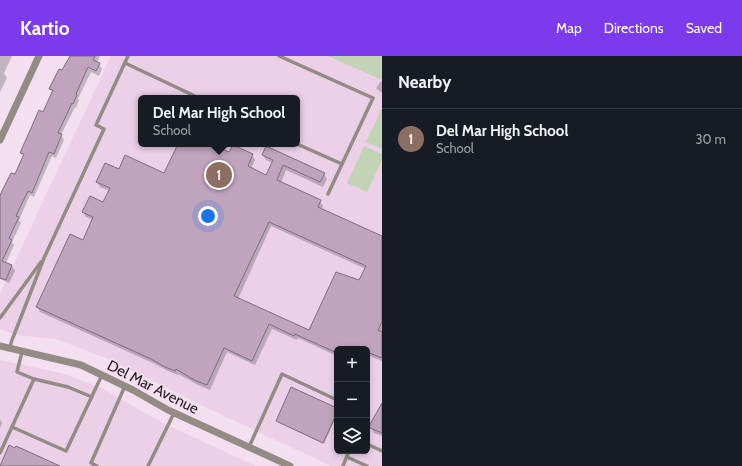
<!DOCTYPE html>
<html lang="en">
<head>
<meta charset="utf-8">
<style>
  body { margin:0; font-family:Cabin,sans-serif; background:#242831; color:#f1f3f6 }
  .controls { position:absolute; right:12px; bottom:12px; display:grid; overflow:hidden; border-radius:6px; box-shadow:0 2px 6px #0003 }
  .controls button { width:36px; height:36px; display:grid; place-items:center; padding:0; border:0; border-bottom:1px solid #363941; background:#171b24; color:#f1f3f6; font:20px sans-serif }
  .you { position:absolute; left:208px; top:160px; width:14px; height:14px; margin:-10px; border:3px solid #fff; border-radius:50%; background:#1a73e8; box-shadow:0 0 0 6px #1a73e833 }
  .badge { display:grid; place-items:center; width:26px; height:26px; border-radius:50%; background:#7c3aed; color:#fff; font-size:13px; font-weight:700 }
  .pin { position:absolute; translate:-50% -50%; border:2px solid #fff; box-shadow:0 1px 4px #0006 }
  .popup { position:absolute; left:138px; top:39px; width:162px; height:52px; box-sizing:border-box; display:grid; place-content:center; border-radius:6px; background:#171b24; filter:drop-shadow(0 1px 3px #0005); font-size:13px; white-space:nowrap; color:#9ea1a6 }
  .popup b { font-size:15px; color:#f1f3f6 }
  .popup::after { content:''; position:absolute; left:50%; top:100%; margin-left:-8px; border:8px solid transparent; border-top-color:#171b24 }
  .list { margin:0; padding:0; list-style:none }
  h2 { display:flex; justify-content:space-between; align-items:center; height:52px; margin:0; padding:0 16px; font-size:17px }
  h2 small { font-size:13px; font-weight:400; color:#9ea1a6 }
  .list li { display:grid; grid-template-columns:26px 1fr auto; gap:12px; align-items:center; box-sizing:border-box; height:60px; padding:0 16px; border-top:1px solid #363941 }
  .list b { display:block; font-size:15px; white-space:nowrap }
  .list p { margin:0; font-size:13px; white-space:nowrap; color:#9ea1a6 }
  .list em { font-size:13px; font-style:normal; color:#9ea1a6 }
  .icon { flex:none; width:22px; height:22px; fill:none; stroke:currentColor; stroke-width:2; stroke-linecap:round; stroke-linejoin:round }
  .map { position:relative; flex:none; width:382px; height:410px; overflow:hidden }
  header { display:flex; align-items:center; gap:24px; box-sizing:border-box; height:56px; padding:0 20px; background:#7c3aed; color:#fff }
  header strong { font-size:19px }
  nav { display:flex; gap:22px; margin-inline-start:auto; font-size:14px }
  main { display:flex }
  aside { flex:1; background:#171b24 }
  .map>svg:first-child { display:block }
  .built { fill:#ebd0e8; fill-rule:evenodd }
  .green { fill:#c2d4b5 }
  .shadow { fill:#0003; fill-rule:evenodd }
  .building { fill:#c0a4bd; stroke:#7f6d7d; fill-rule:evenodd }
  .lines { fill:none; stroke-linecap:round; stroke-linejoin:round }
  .lane { stroke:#938b84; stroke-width:3.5 }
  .street { stroke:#938b84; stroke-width:7 }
  .labels { text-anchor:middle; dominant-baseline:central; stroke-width:3.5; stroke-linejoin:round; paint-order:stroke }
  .street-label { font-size:15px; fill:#221b22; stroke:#f4dff1 }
</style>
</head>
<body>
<header>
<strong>Kartio</strong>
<nav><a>Map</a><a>Directions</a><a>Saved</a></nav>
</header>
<main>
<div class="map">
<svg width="382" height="410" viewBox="0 0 382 410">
  <rect width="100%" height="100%" fill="#f4dff1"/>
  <g class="built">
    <path d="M111,0H382V410H331L205,351L111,304L56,283L16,279L0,273V237ZM141,42H297V88H141ZM337,293H367V395H337Z"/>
    <polygon points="0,304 61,317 100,331 161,366 256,410 0,410"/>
  </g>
  <g class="green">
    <polygon points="328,0 382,0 382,24"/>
    <polygon points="382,52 382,93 366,86"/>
    <polygon points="364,90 382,98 382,104 367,136 347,127"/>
  </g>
  <g class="shadow">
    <polygon points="0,0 12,0 4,17 7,22 0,36"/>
    <polygon points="70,0 100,0 97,7 99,8 102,13 99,20 91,16 78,43 79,44 76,52 75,51 61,79 64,84 56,102 52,100 34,141 30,139 19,164 21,167 12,186 14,189 6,207 12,210 15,215 9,227 0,223 0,152 24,101 21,97 43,58 53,37 50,33 64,12"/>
    <polygon points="381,25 382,26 382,37 376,32"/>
    <path d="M179,88H210L230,97L252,99L255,104L251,113L266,120L272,107L266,104L263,99L324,118L327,123L323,131L286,114L281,127L320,145L323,150L321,154L382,184V305L367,299V293H337V300L298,282L297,284L272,273L255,309L227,296L210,334L198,329L178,318V319L168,315L155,308L40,256L37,251L83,185L93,164L86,161L83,156L104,147L110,135L100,131L97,126L119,114L164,118ZM271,170L366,213L360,226L310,276L238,243Z"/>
    <polygon points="292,333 337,353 337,359 324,388 277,365"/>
    <polygon points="382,349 382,380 374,377 371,371"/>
    <polygon points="0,363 2,367 0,372"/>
  </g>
  <g class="building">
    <polygon points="70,0 95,0 93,4 100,7 96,15 88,11 76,38 77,39 73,48 72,47 58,77 62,78 54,98 49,96 32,137 28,135 16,160 19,161 9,182 12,184 2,205 12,209 6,224 0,222 0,139 11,117 15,118 24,98 20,97 39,54 43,56 53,34 49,33 59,13 62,14"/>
    <path d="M178,88H212L229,96L233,89L253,98L248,110L266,119L273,104L262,99L266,90L325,117L320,126L283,109L277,124L321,144L318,151L382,180V266L378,274L382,276V302L367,296V293H337V297L295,278L294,280L269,268L252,305L224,292L207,329L194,324L176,313L175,315L165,311L151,303L36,251L70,178L83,184L93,161L82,156L90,140L103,146L110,132L96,126L105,107L119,113L125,99L164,117ZM269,166L366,210L359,224L336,216L309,274L234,240Z"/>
    <polygon points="291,331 337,352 337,357 323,387 276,365"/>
    <polygon points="382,347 382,377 370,372 369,370"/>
    <polygon points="9,389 15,392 16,390 60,410 0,410"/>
  </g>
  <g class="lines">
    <g class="lane">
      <polyline points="279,0 373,42 328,138"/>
      <polyline points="125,7 199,42"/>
      <polyline points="297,88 342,108"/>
      <polyline points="0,262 41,206"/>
      <polyline points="9,293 12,284 44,202 104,73 96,69 128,0"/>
      <polyline points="22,296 17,316 34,323 68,331 92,341"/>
      <polyline points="12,371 66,395 102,319"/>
      <polyline points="367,388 382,395"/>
      <polyline points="249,391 282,318 337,344"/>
      <polyline points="0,397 34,323"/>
      <polyline points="347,401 367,410"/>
      <polyline points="97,410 91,407 125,330"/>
      <polyline points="148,410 174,357"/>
      <polyline points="343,410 349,395"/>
    </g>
    <g class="street">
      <polyline points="0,84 39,0"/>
      <polyline points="0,290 81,309 133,334 168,354 290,410"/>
    </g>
  </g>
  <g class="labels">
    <g class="street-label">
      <text transform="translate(153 331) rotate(27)">Del Mar Avenue</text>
    </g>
  </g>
</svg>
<div class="controls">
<button>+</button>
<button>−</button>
<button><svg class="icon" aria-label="layers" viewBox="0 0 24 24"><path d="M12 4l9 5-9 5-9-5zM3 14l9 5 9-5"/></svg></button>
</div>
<div class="you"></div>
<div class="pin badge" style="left:219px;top:119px;background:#8d6e63">1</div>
<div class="popup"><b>Del Mar High School</b>School</div>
</div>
<aside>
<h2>Nearby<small></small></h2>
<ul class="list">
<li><span class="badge" style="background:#8d6e63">1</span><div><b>Del Mar High School</b><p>School</p></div><em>30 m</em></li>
</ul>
</aside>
</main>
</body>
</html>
